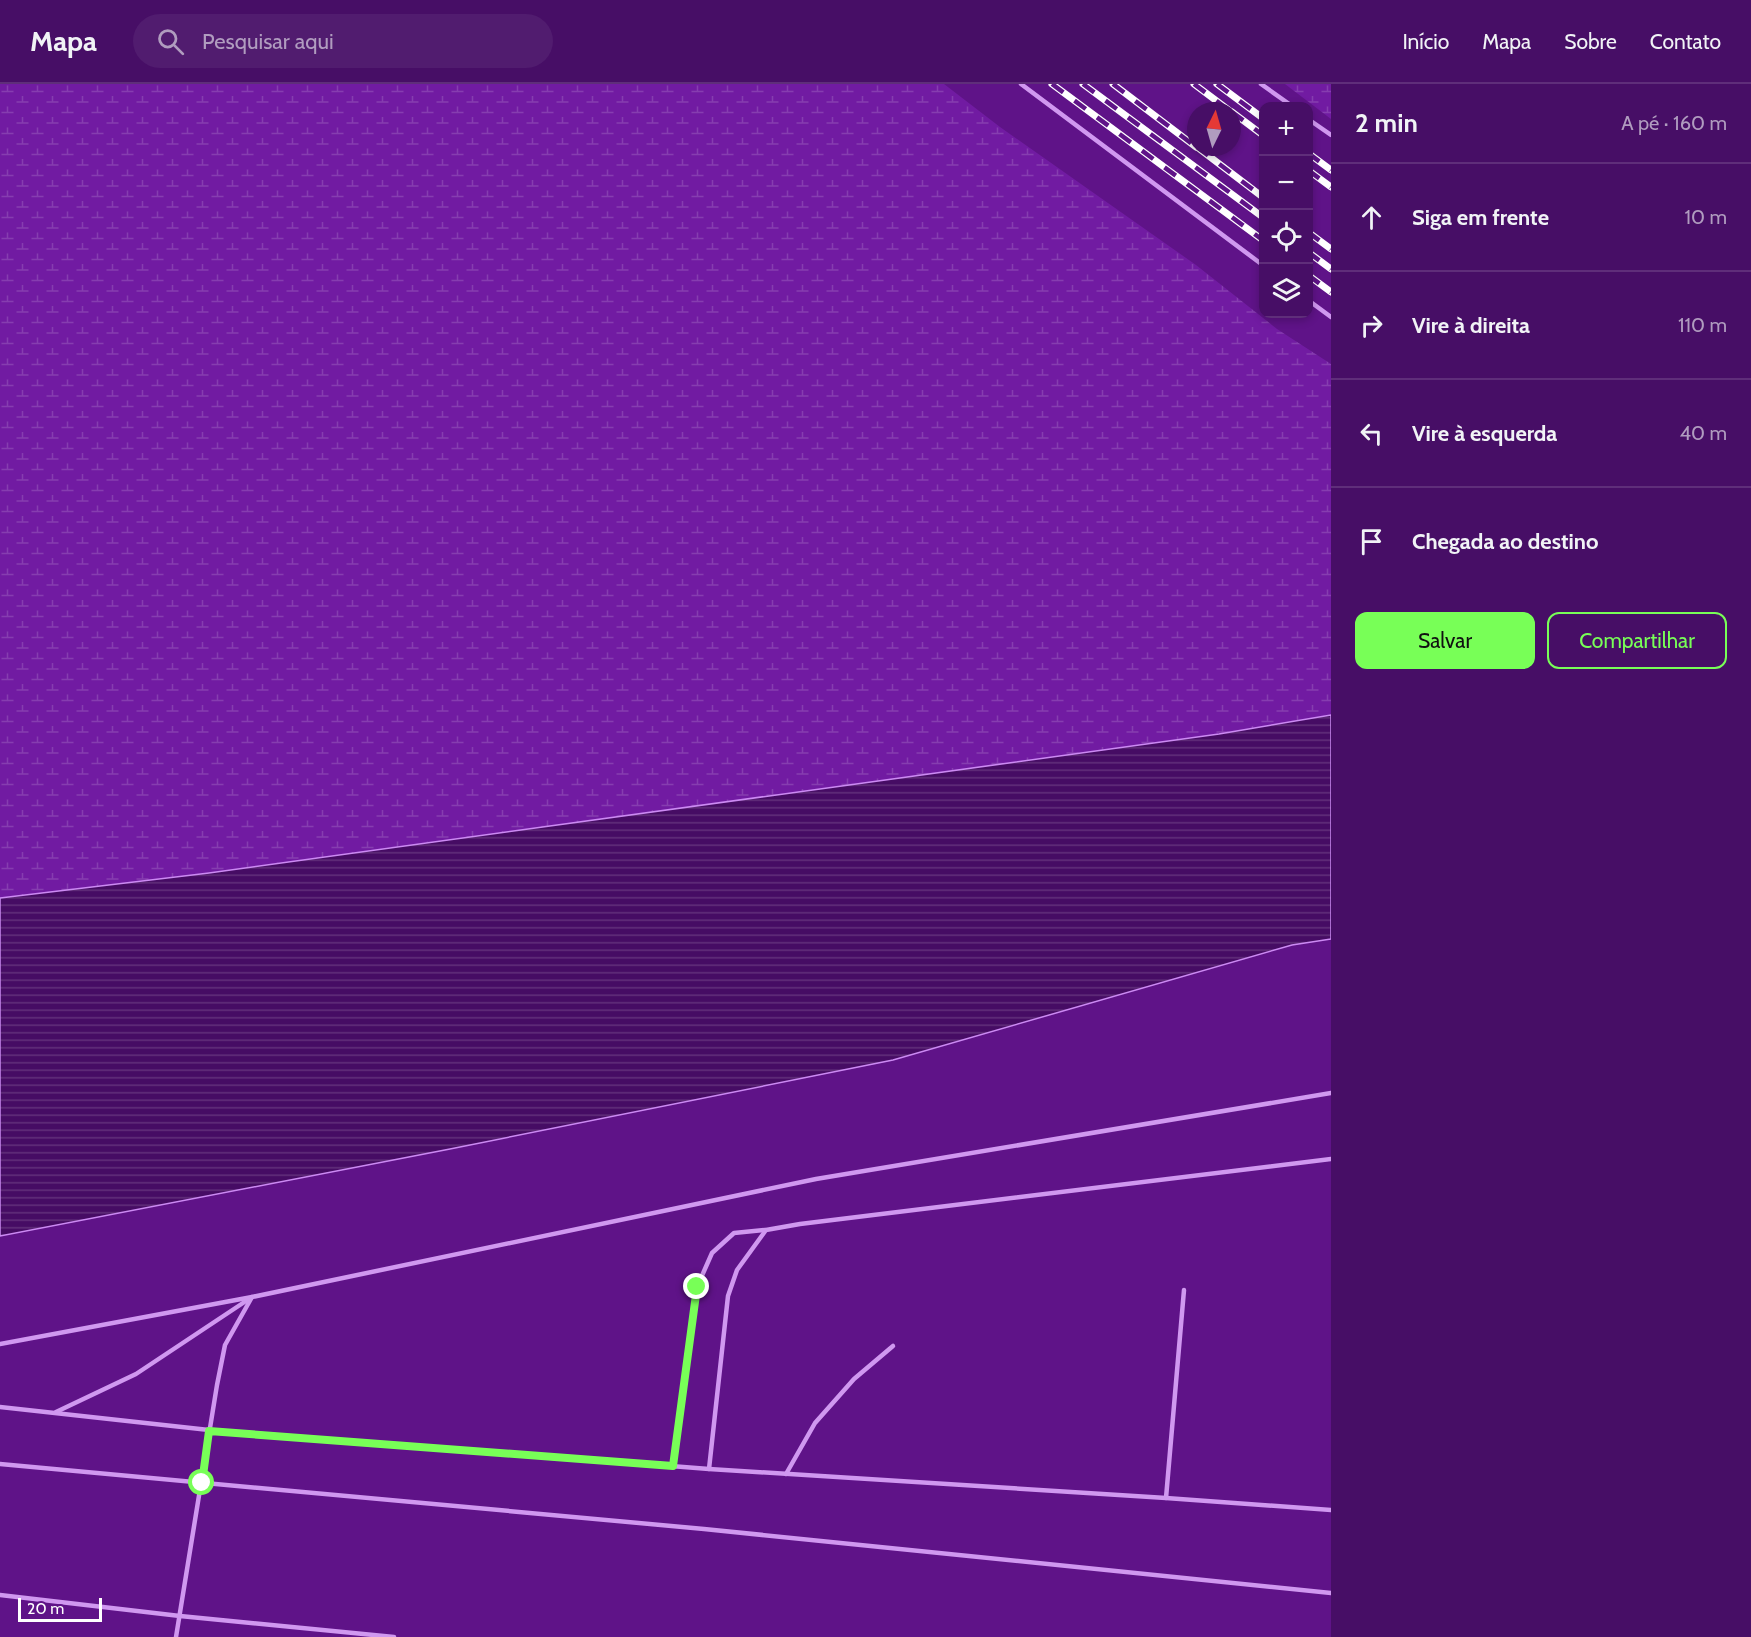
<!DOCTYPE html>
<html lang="pt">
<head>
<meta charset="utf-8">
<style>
  body { margin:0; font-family:Cabin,sans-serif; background:#511c6f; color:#f1f3f6 }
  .controls { position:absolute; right:18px; top:18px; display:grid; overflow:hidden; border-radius:12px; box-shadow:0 3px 9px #0003 }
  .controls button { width:54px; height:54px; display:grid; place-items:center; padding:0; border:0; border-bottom:2px solid #5f2e7a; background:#470e66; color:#f1f3f6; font:30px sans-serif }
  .compass { position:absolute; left:1187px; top:18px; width:54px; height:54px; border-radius:50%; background:#470e66; box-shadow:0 3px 9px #0003; rotate:5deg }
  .scale { position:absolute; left:18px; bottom:15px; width:84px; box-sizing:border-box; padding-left:6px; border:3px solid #fff; border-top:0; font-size:16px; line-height:21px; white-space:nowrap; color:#fff; -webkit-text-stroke:4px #5f1388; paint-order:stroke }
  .stop { position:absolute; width:18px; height:18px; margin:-14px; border:4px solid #78ff57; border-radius:50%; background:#fff }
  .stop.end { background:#78ff57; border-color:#fff; box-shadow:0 2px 6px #0008 }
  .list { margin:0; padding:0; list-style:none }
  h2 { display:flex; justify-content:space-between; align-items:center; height:78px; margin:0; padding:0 24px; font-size:26px }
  h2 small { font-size:20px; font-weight:400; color:#b09cbf }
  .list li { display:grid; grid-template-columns:39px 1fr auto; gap:18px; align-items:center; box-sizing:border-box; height:108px; padding:0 24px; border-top:2px solid #5f2e7a }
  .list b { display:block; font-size:22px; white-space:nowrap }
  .list em { font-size:20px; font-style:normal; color:#b09cbf }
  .actions { display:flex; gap:12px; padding:18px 24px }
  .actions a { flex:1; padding:14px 0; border:2px solid #78ff57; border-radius:12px; text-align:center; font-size:21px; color:#78ff57 }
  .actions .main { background:#78ff57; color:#111 }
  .icon { flex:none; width:33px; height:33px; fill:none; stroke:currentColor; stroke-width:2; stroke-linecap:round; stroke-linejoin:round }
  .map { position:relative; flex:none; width:1331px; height:1553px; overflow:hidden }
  header { display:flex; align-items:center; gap:36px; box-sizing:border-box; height:84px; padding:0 30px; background:#470e66; border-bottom:2px solid #5f2e7a }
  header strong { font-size:28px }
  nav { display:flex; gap:33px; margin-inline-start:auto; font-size:21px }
  .search { width:420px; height:54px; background:#511c6f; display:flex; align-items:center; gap:15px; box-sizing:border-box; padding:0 21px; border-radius:33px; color:#b09cbf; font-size:22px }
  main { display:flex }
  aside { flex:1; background:#470e66 }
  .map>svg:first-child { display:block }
  .wetland { fill:url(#wetland-marsh) }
  .water { fill:url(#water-rules); stroke:#cc8af3; stroke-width:1.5 }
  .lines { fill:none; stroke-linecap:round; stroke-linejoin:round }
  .lane { stroke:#d098f0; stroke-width:4.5 }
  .rail-casing { stroke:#fff; stroke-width:7 }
  .rail { stroke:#5f1388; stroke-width:4.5; stroke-dasharray:14; stroke-linecap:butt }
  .route { stroke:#78ff57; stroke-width:8 }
</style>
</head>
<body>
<header>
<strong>Mapa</strong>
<div class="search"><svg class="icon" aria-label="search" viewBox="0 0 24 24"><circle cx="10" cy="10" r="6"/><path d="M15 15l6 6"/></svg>Pesquisar aqui</div>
<nav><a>Início</a><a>Mapa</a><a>Sobre</a><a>Contato</a></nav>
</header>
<main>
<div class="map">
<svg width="1331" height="1553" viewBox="0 0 1331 1553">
  <defs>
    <pattern id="wetland-marsh" width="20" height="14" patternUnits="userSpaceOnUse" patternTransform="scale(1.5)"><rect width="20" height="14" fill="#711ba2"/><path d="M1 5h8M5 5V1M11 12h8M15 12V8" fill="none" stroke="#863db0"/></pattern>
    <pattern id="water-rules" width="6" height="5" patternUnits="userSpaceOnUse" patternTransform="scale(1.5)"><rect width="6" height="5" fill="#460c64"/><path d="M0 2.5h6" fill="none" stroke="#62307b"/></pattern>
  </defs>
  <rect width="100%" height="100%" fill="#5f1388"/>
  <g class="wetland">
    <polygon points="0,0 944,0 1000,43 1196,181 1277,245 1331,280 1331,631 1219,650 209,789 0,814"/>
    <polygon points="1285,0 1331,0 1331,35"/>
  </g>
  <polygon class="water" points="1331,631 1331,855 1292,861 893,976 450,1065 0,1152 0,814 209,789 1219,650"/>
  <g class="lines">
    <g class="lane">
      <polyline points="1021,0 1264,182"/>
      <polyline points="1261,0 1292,22"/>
      <polyline points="1308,35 1331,51"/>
      <polyline points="1308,216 1331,233"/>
      <polyline points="0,1260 252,1213 225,1261 217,1301 176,1553"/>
      <polyline points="0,1323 209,1346 709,1385 1166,1414 1331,1426"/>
      <polyline points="56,1328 136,1290 252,1213 816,1095 1331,1009"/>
      <polyline points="0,1380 704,1445 1331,1509"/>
      <polyline points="673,1382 697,1203 712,1169 734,1149 765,1146"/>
      <polyline points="709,1385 728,1212 737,1186 766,1146 800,1140 1331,1075"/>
      <polyline points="786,1390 815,1339 854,1295 893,1262"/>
      <polyline points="1166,1414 1184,1206"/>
      <polyline points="0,1511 180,1532 394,1553"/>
    </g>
    <defs>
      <g id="rail">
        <polyline points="1052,0 1264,157"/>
        <polyline points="1083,0 1264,134"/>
        <polyline points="1113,0 1196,63"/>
        <polyline points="1194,0 1230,27"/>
        <polyline points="1217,0 1264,35"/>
        <polyline points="1232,28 1264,52"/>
        <polyline points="1197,63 1264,114"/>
        <polyline points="1308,69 1331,86"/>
        <polyline points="1308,86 1331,103"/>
        <polyline points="1308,148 1331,165"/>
        <polyline points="1308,168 1331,185"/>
        <polyline points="1308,191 1331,208"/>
      </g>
    </defs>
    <use href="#rail" class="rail-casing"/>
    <use href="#rail" class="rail"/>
  </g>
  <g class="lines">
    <polyline class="route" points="202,1399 209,1347 673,1382 697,1203"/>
  </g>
</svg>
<div class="controls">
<button>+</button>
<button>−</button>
<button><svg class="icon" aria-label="locate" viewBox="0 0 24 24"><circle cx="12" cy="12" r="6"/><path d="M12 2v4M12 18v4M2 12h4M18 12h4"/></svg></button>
<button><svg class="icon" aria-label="layers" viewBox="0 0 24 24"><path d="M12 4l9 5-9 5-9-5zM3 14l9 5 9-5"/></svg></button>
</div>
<svg class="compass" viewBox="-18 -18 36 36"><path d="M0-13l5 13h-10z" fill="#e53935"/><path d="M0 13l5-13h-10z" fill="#b09cbf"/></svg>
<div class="scale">20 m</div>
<div class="stop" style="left:202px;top:1399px"></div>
<div class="stop end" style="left:697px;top:1203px"></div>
</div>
<aside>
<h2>2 min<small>A pé · 160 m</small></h2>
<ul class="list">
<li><svg class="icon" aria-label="ahead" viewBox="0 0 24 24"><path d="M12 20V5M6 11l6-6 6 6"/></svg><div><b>Siga em frente</b></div><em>10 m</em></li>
<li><svg class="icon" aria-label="right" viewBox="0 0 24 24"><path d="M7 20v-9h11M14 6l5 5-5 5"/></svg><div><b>Vire à direita</b></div><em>110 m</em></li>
<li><svg class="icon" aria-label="left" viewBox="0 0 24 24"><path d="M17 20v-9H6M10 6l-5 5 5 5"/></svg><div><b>Vire à esquerda</b></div><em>40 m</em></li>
<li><svg class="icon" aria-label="arrive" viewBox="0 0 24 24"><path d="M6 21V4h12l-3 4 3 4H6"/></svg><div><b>Chegada ao destino</b></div></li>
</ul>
<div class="actions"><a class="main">Salvar</a><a>Compartilhar</a></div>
</aside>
</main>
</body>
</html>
